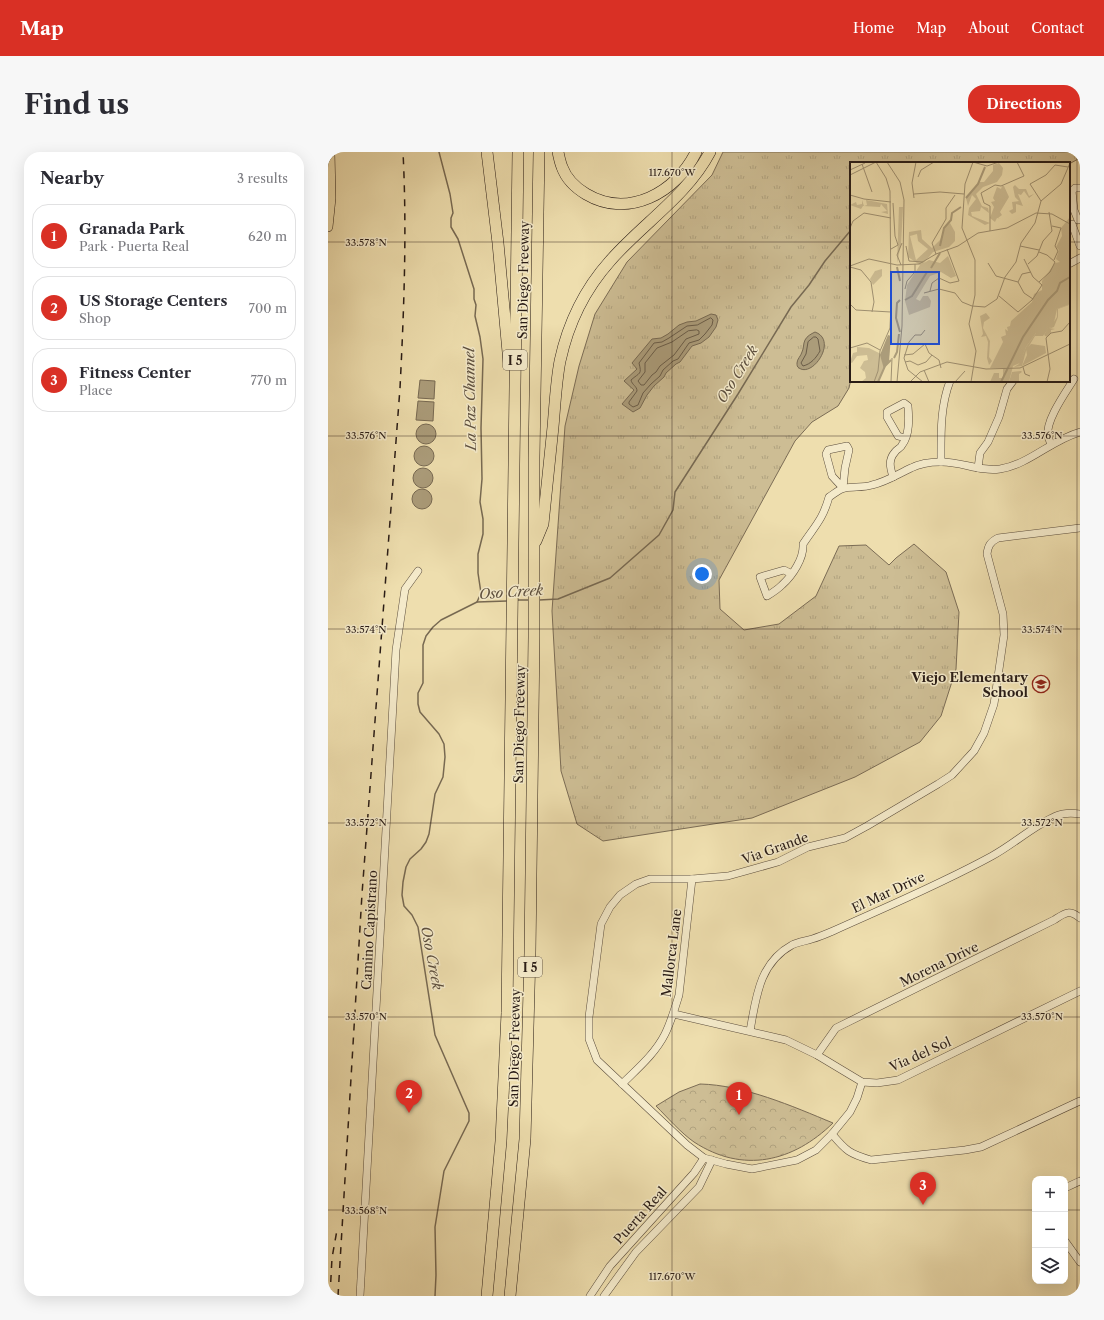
<!DOCTYPE html>
<html lang="en">
<head>
<meta charset="utf-8">
<style>
  body { margin:0; font-family:"Libre Caslon Text",serif; background:#f7f7f7; color:#2b2b33 }
  .controls { position:absolute; right:12px; bottom:12px; display:grid; overflow:hidden; border-radius:8px; box-shadow:0 4px 16px #0002 }
  .controls button { width:36px; height:36px; display:grid; place-items:center; padding:0; border:0; border-bottom:1px solid #e1e1e2; background:#fff; color:#2b2b33; font:20px sans-serif }
  .you { position:absolute; left:374px; top:422px; width:14px; height:14px; margin:-10px; border:3px solid #fff; border-radius:50%; background:#1a73e8; box-shadow:0 0 0 6px #1a73e833 }
  .badge { display:grid; place-items:center; width:26px; height:26px; border-radius:50%; background:#d93025; color:#fff; font-size:13px; font-weight:700 }
  .pin { position:absolute; translate:-50% -33px; filter:drop-shadow(0 1px 2px #0008) }
  .pin::after { content:''; position:absolute; top:21px; width:14px; height:12px; background:inherit; clip-path:polygon(0 0,100% 0,50% 100%) }
  .list { margin:0; padding:0; list-style:none }
  h2 { display:flex; justify-content:space-between; align-items:center; height:52px; margin:0; padding:0 16px; font-size:17px }
  h2 small { font-size:13px; font-weight:400; color:#7c7c81 }
  .list li { display:grid; grid-template-columns:26px 1fr auto; gap:12px; align-items:center; box-sizing:border-box; height:64px; margin:0 8px 8px; padding:0 8px; border:1px solid #e1e1e2; border-radius:16px }
  .list b { display:block; font-size:15px; white-space:nowrap }
  .list p { margin:0; font-size:13px; white-space:nowrap; color:#7c7c81 }
  .list em { font-size:13px; font-style:normal; color:#7c7c81 }
  .icon { flex:none; width:22px; height:22px; fill:none; stroke:currentColor; stroke-width:2; stroke-linecap:round; stroke-linejoin:round }
  .map { position:relative; flex:none; width:752px; height:1144px; overflow:hidden; border-radius:16px }
  header { display:flex; align-items:center; gap:24px; box-sizing:border-box; height:56px; padding:0 20px; background:#d93025; color:#fff }
  header strong { font-size:19px }
  nav { display:flex; gap:22px; margin-inline-start:auto; font-size:14px }
  .intro { display:flex; align-items:center; justify-content:space-between; box-sizing:border-box; height:96px; padding:0 24px }
  h1 { margin:0; font-size:28px }
  .button { padding:10px 18px; border-radius:16px; background:#d93025; color:#fff; font-size:14px; font-weight:700 }
  main { display:flex; gap:24px; padding:0 24px }
  aside { flex:1; background:#fff; border-radius:16px; box-shadow:0 4px 16px #0002 }
  .map>svg:first-child { display:block }
  .grass { fill:url(#grass-tufts); stroke:#7b6c55 }
  .park { fill:url(#park-crowns); stroke:#7b6c55 }
  .water { fill:#ab9c7a; stroke:#776952 }
  .lines { fill:none; stroke-linecap:round; stroke-linejoin:round }
  .shore { stroke:#6a5c48; stroke-width:1 }
  .stream { stroke:#776952; stroke-width:1.5 }
  .minor-casing { stroke:#5a4c3c; stroke-width:8 }
  .major-casing { stroke:#291c16; stroke-width:10 }
  .highway-casing { stroke:#291c16; stroke-width:12 }
  .minor { stroke:#f4eaca; stroke-width:7 }
  .major { stroke:#eedeae; stroke-width:9 }
  .highway { stroke:#eedeae; stroke-width:11 }
  .rail { stroke:#291c16; stroke-width:1.5; stroke-dasharray:7 7; stroke-linecap:butt }
  .ticks { fill:none; stroke:#291c16; stroke-width:1; stroke-opacity:0.45 }
  .labels { text-anchor:middle; dominant-baseline:central; stroke-width:3; stroke-linejoin:round; paint-order:stroke }
  .shield { fill:#f4eaca; stroke:#665a4c; stroke-width:1 }
  .shield-label { font-size:12px; font-weight:bold; fill:#291c16 }
  .street-label { font-size:13px; fill:#291c16; stroke:#f4eaca }
  .poi-label { font-size:13px; font-weight:bold; fill:#291c16; stroke:#f4eaca; text-anchor:end }
  .water-label { font-size:14px; font-style:italic; fill:#5d4f3e; stroke:#f4eaca }
  .inset-river { fill:none; stroke:#ab9c7a; stroke-width:2 }
  .inset-road { fill:none; stroke:#9f9071; stroke-width:1 }
  .view { fill:#1d4ed8; fill-opacity:0.15; stroke:#1d4ed8; stroke-width:2 }
  .inset-edge { fill:none; stroke:#291c16; stroke-width:2 }
  .ticks-label { font-size:10px; text-anchor:middle; fill:#291c16; stroke:#f4eaca; stroke-width:3; stroke-linejoin:round; paint-order:stroke }
</style>
</head>
<body>
<header>
<strong>Map</strong>
<nav><a>Home</a><a>Map</a><a>About</a><a>Contact</a></nav>
</header>
<div class="intro"><h1>Find us</h1><a class="button">Directions</a></div>
<main>
<aside>
<h2>Nearby<small>3 results</small></h2>
<ul class="list">
<li><span class="badge">1</span><div><b>Granada Park</b><p>Park · Puerta Real</p></div><em>620 m</em></li>
<li><span class="badge">2</span><div><b>US Storage Centers</b><p>Shop</p></div><em>700 m</em></li>
<li><span class="badge">3</span><div><b>Fitness Center</b><p>Place</p></div><em>770 m</em></li>
</ul>
</aside>
<div class="map">
<svg width="752" height="1144" viewBox="0 0 752 1144">
  <defs>
    <pattern id="grass-tufts" width="24" height="20" patternUnits="userSpaceOnUse"><rect width="24" height="20" fill="#cdbd94"/><path d="M3 7l-1-3M5 7V3M7 7l1-3M15 17l-1-3M17 17v-4M19 17l1-3" fill="none" stroke="#b0a27f"/></pattern>
    <pattern id="park-crowns" width="20" height="18" patternUnits="userSpaceOnUse"><rect width="20" height="18" fill="#cdbd94"/><path d="M2 6a3 3 0 1 1 6 0M12 15a3 3 0 1 1 6 0" fill="none" stroke="#b0a27f"/></pattern>
  </defs>
  <rect width="100%" height="100%" fill="#eedeae"/>
  <filter id="stains"><feTurbulence type="fractalNoise" baseFrequency=".005" numOctaves="4"/><feColorMatrix values="0 0 0 0 .2 0 0 0 0 .09 0 0 0 0 .02 0 0 0 .5 -.17"/></filter>
  <radialGradient id="worn" r=".72"><stop offset=".6" stop-color="#630" stop-opacity="0"/><stop offset="1" stop-color="#630" stop-opacity=".3"/></radialGradient>
  <polygon class="grass" points="395,0 752,0 752,6 741,12 741,11 523,11 523,227 521,236 510,254 484,270 467,289 391,428 392,457 416,478 451,472 488,444 511,394 538,393 561,413 568,406 586,392 618,420 631,460 628,517 613,564 592,590 527,625 424,666 275,689 249,672 233,619 224,459 237,274 251,214 267,162 299,110 384,23"/>
  <path class="park" d="M372,932C416,933 464,954 505,971C465,1010 415,1022 366,990C353,981 339,965 328,954L351,940Z"/>
  <g class="water">
    <polygon points="383,162 388,163 390,168 388,175 381,185 373,191 364,194 352,210 348,212 338,221 336,225 326,234 319,243 312,256 305,260 294,252 306,238 296,229 309,217 304,211 324,187 333,186 340,182 351,173 359,170 368,169"/>
    <path d="M487,180C510,188 485,226 471,216C469,215 469,213 469,211C469,207 473,204 474,200C476,196 475,192 477,188C479,184 483,182 487,180Z"/>
    <polygon points="92,228 107,229 106,247 90,246"/>
    <polygon points="90,249 106,250 105,269 88,268"/>
    <circle cx="98" cy="282" r="10"/>
    <circle cx="96" cy="304" r="10"/>
    <circle cx="95" cy="326" r="10"/>
    <circle cx="94" cy="347" r="10"/>
  </g>
  <g class="lines">
    <g class="shore">
      <path d="M383,166L385,168L384,173L377,182L371,188L361,191L350,207L345,209L335,218L332,224L323,232L315,241L310,253L305,255L301,252V250L309,239C309,234 304,233 303,228C312,220 314,223 311,211L326,191L334,190L341,186L359,174L369,173Z"/>
      <polygon points="369,178 371,179 371,182 358,187 346,203 332,214 328,220 324,223 316,233 313,233 310,229 317,220 317,211 329,196 344,190 360,179"/>
      <path d="M486,185H488L490,187L492,199C488,206 483,212 475,214L473,211L478,202L480,190Z"/>
    </g>
    <g class="stream">
      <polyline points="111,0 122,42 125,61 123,66 123,75 130,87 146,137 146,147 148,153 147,164 152,185 155,207 153,276 154,327 152,350 155,367 155,382 150,402 150,421 153,441 149,450"/>
      <polyline points="189,448 201,448"/>
      <polyline points="211,448 230,447 282,426 331,383 345,358 347,340 410,242 463,155 481,133 497,109 523,78"/>
      <polyline points="107,1144 108,1123 107,1075 116,1019 141,969 141,961 107,883 90,775 84,763 76,754 74,743 75,730 78,715 82,707 93,697 98,690 101,682 107,642 115,625 117,605 116,592 111,582 92,560 90,552 90,541 95,531 95,493 98,484 105,475 113,468 149,450 179,449"/>
    </g>
    <defs>
      <g id="minor">
        <polyline points="750,68 746,58 744,39 747,36 752,36"/>
        <polyline points="744,72 752,94"/>
        <polyline points="741,112 752,106"/>
        <path d="M723,293C722,290 721,287 720,284C717,269 738,240 746,227"/>
        <polygon points="519,294 521,298 517,316 515,336 504,324 498,302 500,298"/>
        <path d="M613,310C613,282 612,255 622,229"/>
        <polyline points="650,316 652,301 660,290 671,265 679,237 685,229"/>
        <path d="M565,325C562,315 560,308 567,300C569,297 573,296 574,293C582,283 581,266 580,254L576,251L559,260V265L570,284L577,286"/>
        <path d="M464,422L456,418L432,425L439,444C444,441 450,437 454,433C465,423 476,406 475,392C487,374 495,367 501,345C506,342 511,337 517,336C525,334 535,336 544,333C558,330 570,322 583,316C591,312 603,310 612,310C632,309 652,320 672,317C702,312 723,288 752,280"/>
        <polyline points="346,862 458,888 489,903 534,930 549,931 570,928 752,839"/>
        <path d="M422,879C428,846 431,811 464,793C470,790 478,789 484,787C491,785 498,782 505,779C558,755 613,732 664,704C686,692 705,674 728,664C735,661 745,661 752,662"/>
        <path d="M489,903L508,876L726,768C737,761 741,757 752,766"/>
        <path d="M534,930L529,946L522,960L504,982L488,998L469,1008L424,1017L398,1012L376,1006L359,993L269,908L261,887V865L273,772L282,755L292,743L308,732L322,727H364L400,724L450,710L480,695L517,686L539,674L610,632L624,623L646,599L656,581L666,552L676,483L675,462L659,402C660,394 662,390 670,386L752,376"/>
        <path d="M294,932C309,917 327,902 337,882C343,870 347,856 351,843L364,727"/>
        <path d="M504,982C518,999 522,1002 543,1008L637,998L653,995L752,949"/>
        <polyline points="737,1036 752,1029"/>
        <polyline points="737,1089 752,1110"/>
        <polyline points="32,1144 68,498 77,437 90,419"/>
        <polyline points="262,1144 282,1114 366,1021 376,1006"/>
        <polyline points="276,1144 308,1100 371,1035 384,1008"/>
      </g>
      <polyline id="major" points="0,75 3,46 2,0"/>
      <g id="highway">
        <polyline points="159,0 170,91 181,211"/>
        <path d="M230,0C231,5 232,10 234,15C238,26 248,36 258,42C300,67 348,41 368,0"/>
        <path d="M208,389L215,372C218,340 222,307 225,275C227,253 228,230 232,209C240,172 257,137 282,109C314,72 359,44 382,0"/>
        <polyline points="159,1144 173,989 179,861 190,0"/>
        <polyline points="182,1144 197,987 202,801 206,485 206,306 211,0"/>
      </g>
    </defs>
    <use href="#minor" class="minor-casing"/>
    <use href="#major" class="major-casing"/>
    <use href="#highway" class="highway-casing"/>
    <use href="#minor" class="minor"/>
    <use href="#major" class="major"/>
    <use href="#highway" class="highway"/>
    <g class="rail">
      <polyline points="2,1144 4,1106 9,1078"/>
      <path d="M10,1144L34,742L72,236C76,157 79,79 75,0"/>
    </g>
  </g>
  <path class="ticks" d="M344,0V1144M749,0V1144M0,90H523M741,90H752M0,284H752M0,477H752M0,671H752M0,865H752M0,1058H707M737,1058H752"/>
  <defs>
    <symbol id="school-ring" viewBox="-11 -11 22 22"><circle r="9.5" fill="#f4eaca" stroke="#8f2418" stroke-width="1.5"/><path d="M0-5L7-2L0 1L-7-2ZM-4 1L0 2.5L4 1V4Q0 6-4 4Z" fill="#8f2418"/></symbol>
  </defs>
  <g fill-rule="evenodd">
    <use href="#school-ring" x="703" y="522" width="20" height="20"/>
  </g>
  <g class="labels">
    <g class="shield">
      <rect x="175" y="198" width="24" height="20" rx="3"/>
      <rect x="190" y="805" width="24" height="20" rx="3"/>
    </g>
    <g class="shield-label">
      <text x="187" y="208">I 5</text>
      <text x="202" y="815">I 5</text>
    </g>
    <g class="street-label">
      <text transform="translate(195 128) rotate(-89)">San Diego Freeway</text>
      <text transform="translate(191 572) rotate(-89)">San Diego Freeway</text>
      <text transform="translate(447 696) rotate(-20)">Via Grande</text>
      <text transform="translate(560 740) rotate(-25)">El Mar Drive</text>
      <text transform="translate(41 778) rotate(-87)">Camino Capistrano</text>
      <text transform="translate(343 801) rotate(-83)">Mallorca Lane</text>
      <text transform="translate(611 812) rotate(-26)">Morena Drive</text>
      <text transform="translate(186 896) rotate(-89)">San Diego Freeway</text>
      <text transform="translate(592 902) rotate(-24)">Via del Sol</text>
      <text transform="translate(312 1063) rotate(-48)">Puerta Real</text>
    </g>
    <g class="poi-label">
      <text x="700" y="525">Viejo Elementary<tspan x="700" dy="15">School</tspan></text>
    </g>
    <g class="water-label">
      <text transform="translate(409 222) rotate(-58)">Oso Creek</text>
      <text transform="translate(142 247) rotate(-91)">La Paz Channel</text>
      <text transform="translate(183 440) rotate(-4)">Oso Creek</text>
      <text transform="translate(104 806) rotate(79)">Oso Creek</text>
    </g>
  </g>
  <g transform="translate(522 10)">
    <rect width="220" height="220" fill="#eedeae"/>
    <path d="M149,1L153,6L152,13L147,20L133,25L126,32L132,44L138,46L139,51L131,45L130,49L121,50L122,54L140,61L135,63L118,53L119,46L126,37L122,33L118,44L116,36L129,20H134L143,9V3ZM165,23L169,27H176L179,34L184,32L179,36L174,29L171,33L168,32L173,44L166,42V50L162,52L159,49L163,47L162,40L169,39L165,35L163,25ZM152,24H154L159,35L150,50L152,53L148,56L151,57L147,56L145,60L140,56L144,45L141,40L145,39L143,36L147,25L151,27ZM12,38L14,44L17,43L16,38L37,42L38,52L31,50L37,49L31,42L30,45L13,44L11,47L0,43L6,40L7,43L12,42ZM49,45H53L51,83L47,101ZM100,61L105,70V79L99,85L83,90L74,101L79,98L90,101L98,94L106,114L101,116L91,110L80,114L66,137L70,139L73,134H78L81,139L80,145L59,153L55,139L57,123L70,103L58,95L59,70L71,68L72,77L82,86L90,78L96,63ZM67,72L68,79L78,87L66,98L60,74ZM220,142L219,143L208,147V155L204,165L198,167L193,174H185L176,189L172,204L164,205L169,202L176,185L186,171L200,166L207,155V147ZM40,174L39,196L28,220H11L16,216L15,210L10,206L14,199L18,198L17,193L7,194L2,201L0,200L3,191L7,190V185L19,186L31,192ZM171,209L172,210L169,212V220H159L162,210Z" fill="#cdbd94" fill-rule="evenodd"/>
    <path d="M220,55V142L207,147L203,165L199,166L205,167L201,168V171L197,175L194,173L198,166L194,172L186,171L176,185L170,201L163,204L159,220H140L144,211H149V216H153V206H140L153,180L151,175L156,173L155,167L158,169L157,165L160,164L161,159L182,140L184,132L192,128V119L205,101L210,100L206,97L209,88L206,85L212,74L211,66ZM32,107V114L23,123L20,117L25,109ZM136,151L140,156L134,160L133,166L140,179L139,195L142,199L139,203L137,196L138,180L136,174L131,175L133,172L130,154Z" fill="#cdbd94"/>
    <path d="M181,182L195,184L196,191L172,204L177,193L176,187Z" fill="#cdbd94"/>
    <path d="M38,173L41,174L39,199L34,207L30,193Z" fill="#ab9c7a"/>
    <path class="inset-river" d="M116,36L128,22L135,5M90,84L94,66L101,58L102,51L111,45M47,105L50,119M81,106L90,91M55,138L62,134L77,110M50,170L46,156L47,141L50,138M44,196L47,190L49,172M28,220L35,204L41,198M151,220L173,175L198,138L207,129L210,121L220,115"/>
    <path class="inset-road" d="M37,0L50,20L54,38L52,164L47,220M12,2L22,30M0,8L15,1M0,13L26,0M68,15L71,8L84,0M64,32L90,30L114,32M0,33L14,37L41,40M64,36L62,21L66,0M191,39L180,22L196,13L205,3L218,5M202,64L211,66L205,84L208,89L204,98M0,66L3,59L14,51L41,56M140,69V44L134,41L131,31L145,23L151,24L174,14L167,0M56,84L59,99L73,100M170,84L189,88M41,87L48,83L45,74L43,41M189,90L197,93L205,100L200,110L189,120M86,92L82,81L96,57V46L105,33M138,101L146,114L168,120M178,102L187,94L193,79L202,69L199,50M51,103L47,93L52,81M0,104L19,97L47,103L69,102L86,92L108,84L128,71L157,66L186,51L202,52L220,62M0,105L11,108L21,120L24,140L22,150M181,110L172,112L168,120L174,131L183,137M55,127L57,119L65,110V102M80,129L82,121L89,116L100,121L109,119L97,87M74,131L89,127L105,131L112,140L122,144M149,134L168,150L182,138L192,123L183,115L174,97M0,142L6,148L41,150M122,144L135,145L147,137L155,115L166,100L171,81L185,61L191,39L211,22L220,1M0,186L17,181L30,188M54,193L63,192L75,182L79,191L89,198L91,206M55,200L60,199L68,203L76,200L82,193M173,205L175,212L180,214M74,208L79,220M24,220L28,209L30,189L40,166L41,142L40,29L36,16L26,0M41,220L42,196M60,220L70,210L97,200L136,207L170,206L220,182M73,220L58,208L54,196L59,180L65,173H71L75,168M105,220L115,209M121,220L126,189L119,162L125,133V98L112,66L115,22L123,0L137,4L149,0M197,220L200,207L196,176L201,171L212,169L220,160"/>
    <path class="view" d="M41,110H89V182H41Z"/>
    <rect width="220" height="220" class="inset-edge"/>
  </g>
  <g class="ticks-label">
    <text x="344" y="24">117.670°W</text>
    <text x="38" y="94">33.578°N</text>
    <text x="38" y="287">33.576°N</text>
    <text x="714" y="287">33.576°N</text>
    <text x="38" y="481">33.574°N</text>
    <text x="714" y="481">33.574°N</text>
    <text x="38" y="674">33.572°N</text>
    <text x="714" y="674">33.572°N</text>
    <text x="38" y="868">33.570°N</text>
    <text x="714" y="868">33.570°N</text>
    <text x="38" y="1062">33.568°N</text>
    <text x="344" y="1128">117.670°W</text>
  </g>
  <rect width="100%" height="100%" filter="url(#stains)"/>
  <rect width="100%" height="100%" fill="url(#worn)"/>
</svg>
<div class="controls">
<button>+</button>
<button>−</button>
<button><svg class="icon" aria-label="layers" viewBox="0 0 24 24"><path d="M12 4l9 5-9 5-9-5zM3 14l9 5 9-5"/></svg></button>
</div>
<div class="you"></div>
<div class="pin badge" style="left:411px;top:963px">1</div>
<div class="pin badge" style="left:81px;top:961px">2</div>
<div class="pin badge" style="left:595px;top:1053px">3</div>
</div>
</main>
</body>
</html>
